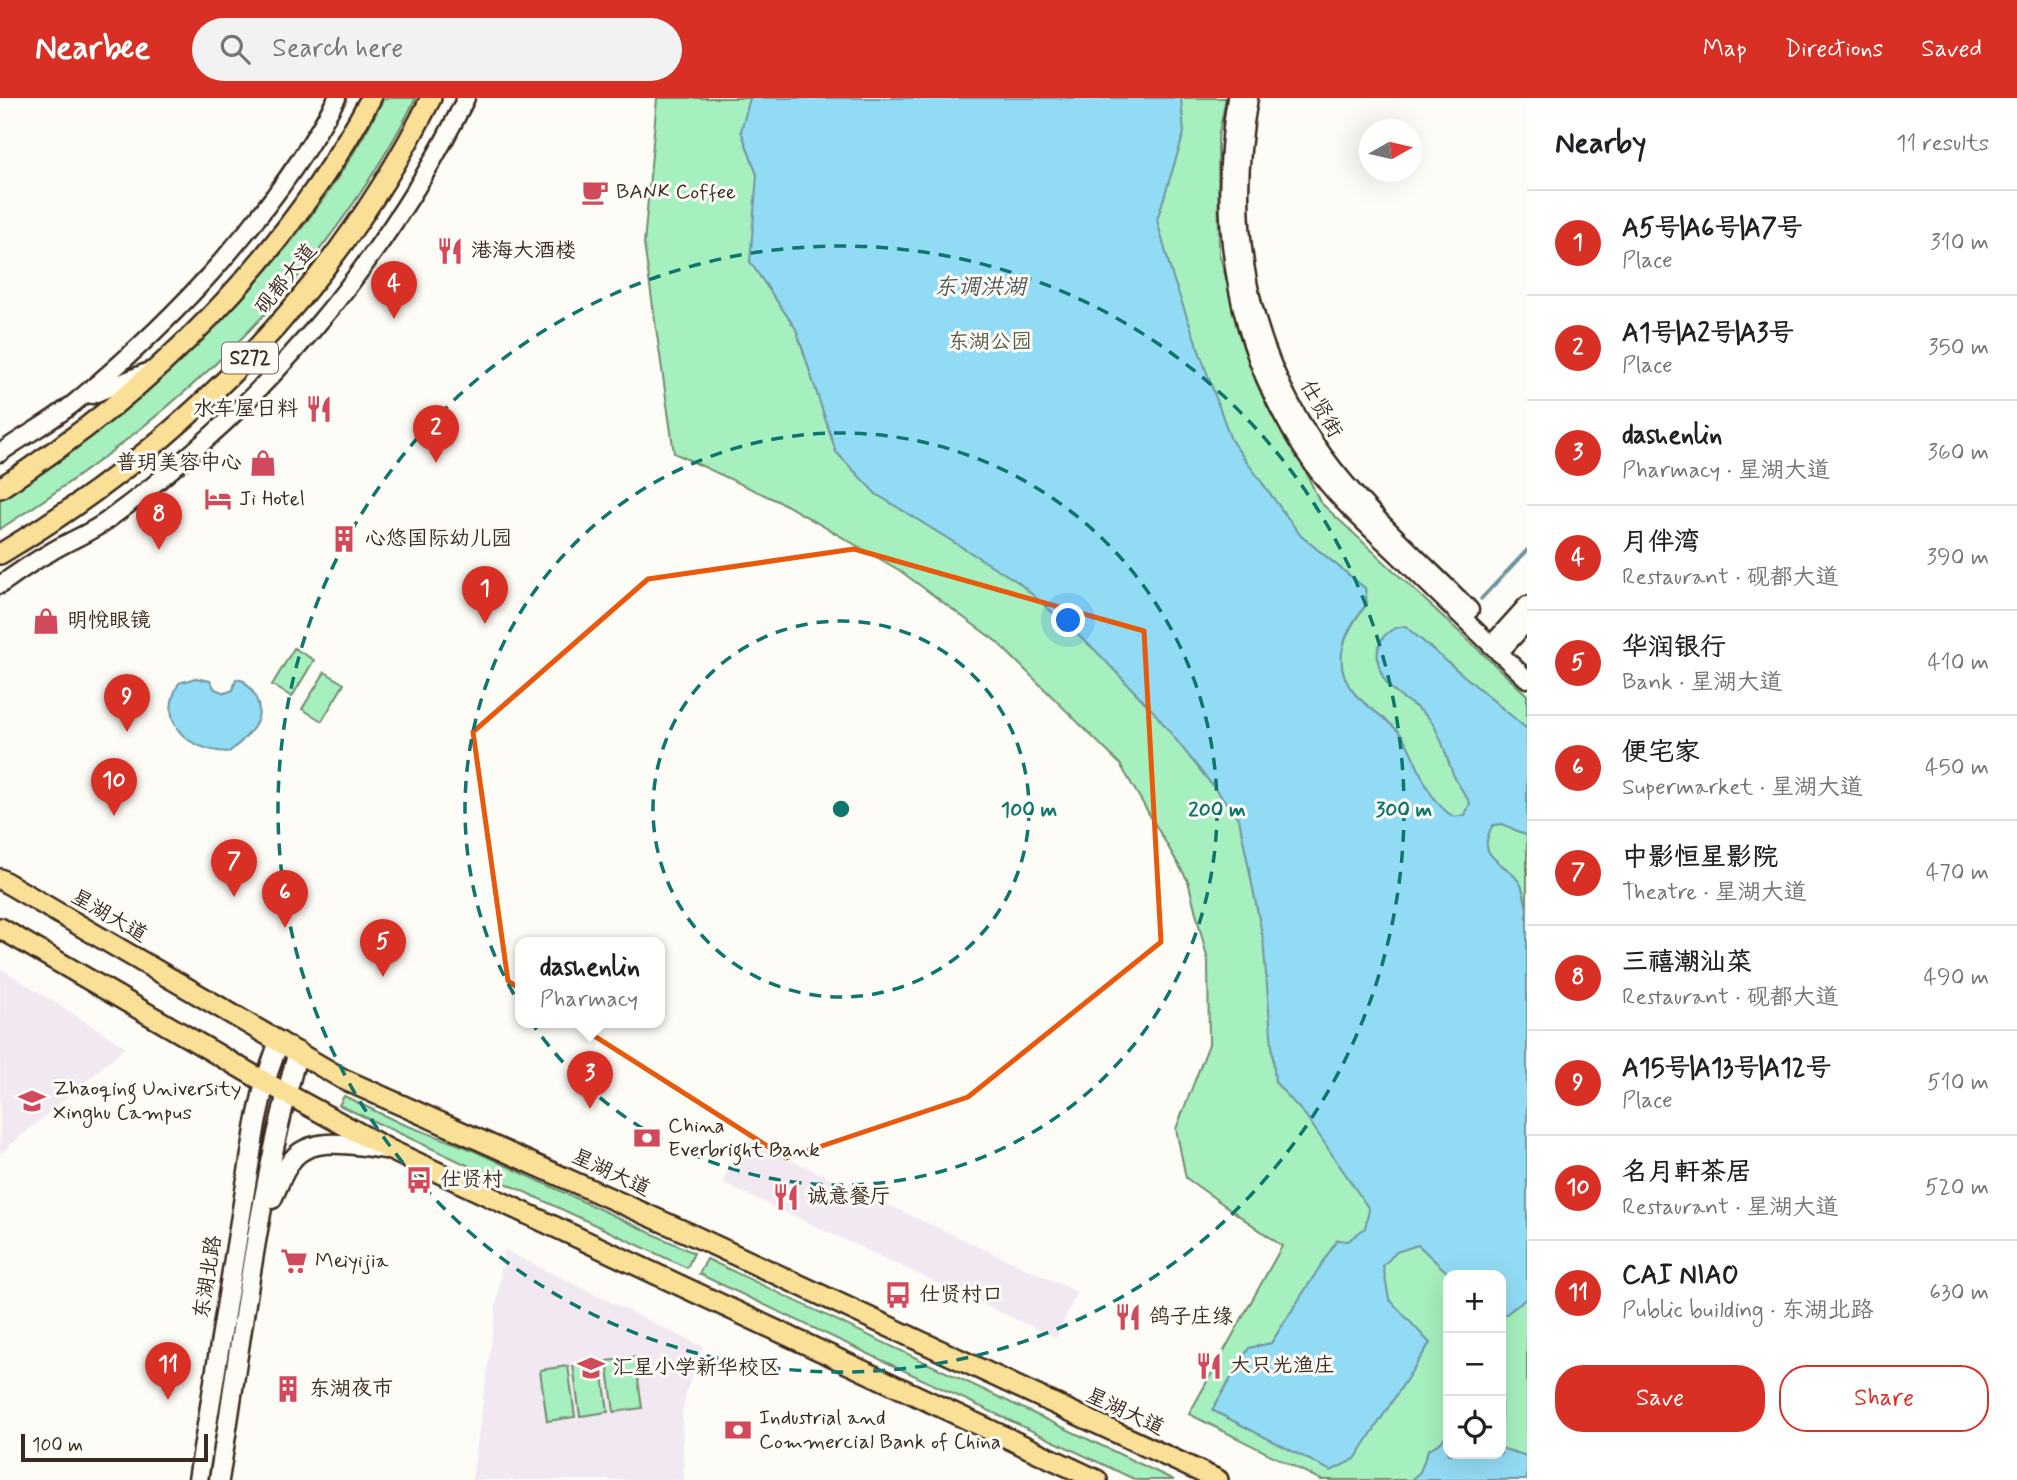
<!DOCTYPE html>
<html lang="en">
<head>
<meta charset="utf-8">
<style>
  body { margin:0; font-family:Mynerve,"LXGW WenKai TC",sans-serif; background:#f2f2f2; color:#202124 }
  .controls { position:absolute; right:21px; bottom:21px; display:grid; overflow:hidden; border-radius:14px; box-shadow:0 7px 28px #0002 }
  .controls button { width:63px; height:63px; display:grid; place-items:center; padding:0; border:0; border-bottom:2px solid #e0e0e0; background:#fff; color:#202124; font:35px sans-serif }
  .compass { position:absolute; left:1359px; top:21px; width:63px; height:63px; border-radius:50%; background:#fff; box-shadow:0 7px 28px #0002; rotate:82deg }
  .scale { position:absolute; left:21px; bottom:18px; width:187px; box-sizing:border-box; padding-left:7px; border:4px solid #3b2a1e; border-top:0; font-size:19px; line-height:24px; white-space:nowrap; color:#3b2a1e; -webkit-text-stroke:5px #fdfcf7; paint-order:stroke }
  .you { position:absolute; left:1069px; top:523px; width:24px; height:24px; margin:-18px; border:5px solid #fff; border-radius:50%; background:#1a73e8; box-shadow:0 0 0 10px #1a73e833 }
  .badge { display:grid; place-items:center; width:46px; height:46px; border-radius:50%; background:#d93025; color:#fff; font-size:23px; font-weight:700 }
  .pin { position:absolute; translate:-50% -58px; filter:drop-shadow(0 2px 4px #0008) }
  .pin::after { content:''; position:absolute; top:37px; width:24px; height:21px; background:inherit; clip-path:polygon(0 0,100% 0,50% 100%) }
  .popup { position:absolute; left:515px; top:839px; width:150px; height:91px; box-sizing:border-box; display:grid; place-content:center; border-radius:14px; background:#fff; filter:drop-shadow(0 2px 5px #0005); font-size:23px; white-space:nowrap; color:#757577 }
  .popup b { font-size:26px; color:#202124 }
  .popup::after { content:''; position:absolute; left:50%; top:100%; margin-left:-14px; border:14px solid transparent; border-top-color:#fff }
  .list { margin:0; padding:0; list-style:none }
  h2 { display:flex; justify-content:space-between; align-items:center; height:91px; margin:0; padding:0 28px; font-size:30px }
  h2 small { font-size:23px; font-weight:400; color:#757577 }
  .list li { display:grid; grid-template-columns:46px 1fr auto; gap:21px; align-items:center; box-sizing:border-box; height:105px; padding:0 28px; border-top:2px solid #e0e0e0 }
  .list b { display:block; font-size:26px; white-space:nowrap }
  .list p { margin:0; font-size:23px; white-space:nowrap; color:#757577 }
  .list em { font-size:23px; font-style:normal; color:#757577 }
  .actions { display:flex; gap:14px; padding:21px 28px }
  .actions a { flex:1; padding:16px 0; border:2px solid #d93025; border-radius:28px; text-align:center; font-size:24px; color:#d93025 }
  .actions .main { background:#d93025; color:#fff }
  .icon { flex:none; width:38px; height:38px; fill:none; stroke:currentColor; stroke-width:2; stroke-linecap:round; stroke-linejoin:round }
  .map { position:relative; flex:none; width:1527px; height:1382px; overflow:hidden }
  header { display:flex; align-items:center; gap:42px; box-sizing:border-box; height:98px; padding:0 35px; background:#d93025; color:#fff }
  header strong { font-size:33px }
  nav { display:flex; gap:38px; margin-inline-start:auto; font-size:24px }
  .search { width:490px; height:63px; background:#f2f2f2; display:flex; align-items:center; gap:18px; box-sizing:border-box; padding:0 24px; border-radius:38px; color:#757577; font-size:26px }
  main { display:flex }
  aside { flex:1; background:#fff }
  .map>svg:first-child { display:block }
  .built { fill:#f2e8f2 }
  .green { fill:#a6efbe; stroke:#708c6e; stroke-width:2; fill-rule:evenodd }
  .water { fill:#92dbf4; stroke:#6f949e; stroke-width:2 }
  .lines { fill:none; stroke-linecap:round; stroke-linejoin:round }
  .stream { stroke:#6f949e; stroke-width:3.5 }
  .tertiary-casing { stroke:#3b2a1e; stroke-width:21 }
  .secondary-casing { stroke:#3b2a1e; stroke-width:23 }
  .primary-casing { stroke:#3b2a1e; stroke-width:24 }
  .tertiary { stroke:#fdfcf7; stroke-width:16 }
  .secondary { stroke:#fdfcf7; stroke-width:18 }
  .primary { stroke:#fadf96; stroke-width:19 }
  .marked { fill:none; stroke:#e8590c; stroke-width:5; stroke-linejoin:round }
  .ring { fill:none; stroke:#0f766e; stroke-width:3.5; stroke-dasharray:12 9 }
  .labels { text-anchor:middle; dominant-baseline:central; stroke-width:6; stroke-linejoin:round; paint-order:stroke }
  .shield { fill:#fdfcf7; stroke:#75695f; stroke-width:2 }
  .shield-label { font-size:19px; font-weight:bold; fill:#3b2a1e }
  .poi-label { font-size:21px; fill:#3b2a1e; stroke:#fdfcf7; text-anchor:start }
  .street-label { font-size:21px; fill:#3b2a1e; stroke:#fdfcf7 }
  .park-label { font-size:21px; fill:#565b46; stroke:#fdfcf7 }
  .water-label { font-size:23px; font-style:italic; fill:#515654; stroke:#fdfcf7 }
  .centre { fill:#0f766e; stroke:#fdfcf7; stroke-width:3.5 }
  .ring-label { font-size:21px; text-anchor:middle; font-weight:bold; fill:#0f766e; stroke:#fdfcf7; stroke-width:6; stroke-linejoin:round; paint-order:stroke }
</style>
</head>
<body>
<header>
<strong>Nearbee</strong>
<div class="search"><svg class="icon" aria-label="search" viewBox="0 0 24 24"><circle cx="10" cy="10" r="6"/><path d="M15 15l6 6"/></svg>Search here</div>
<nav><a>Map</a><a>Directions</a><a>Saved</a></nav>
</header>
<main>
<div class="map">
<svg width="1527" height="1382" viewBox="0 0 1527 1382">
  <rect width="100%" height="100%" fill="#fdfcf7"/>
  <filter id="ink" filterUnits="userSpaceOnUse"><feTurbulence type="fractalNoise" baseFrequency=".0143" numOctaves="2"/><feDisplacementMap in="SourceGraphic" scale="14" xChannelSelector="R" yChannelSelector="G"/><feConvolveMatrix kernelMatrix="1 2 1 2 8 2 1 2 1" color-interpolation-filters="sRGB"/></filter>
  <g filter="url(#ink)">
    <g class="built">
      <polygon points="0,870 126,949 0,1056"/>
      <polygon points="743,1040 1077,1194 1056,1240 722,1085"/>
      <polygon points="504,1152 703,1249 687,1292 682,1318 684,1382 472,1382"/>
    </g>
    <g class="green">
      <path d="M384,0H416C320,189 176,318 0,431V397C43,367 90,339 130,305C231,221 325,118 384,0Z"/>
      <path d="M657,0H1226L1218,40L1219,155L1243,241L1320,404L1527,597V1382H1321L1189,1316L1282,1148L1186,1080L1176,1031L1209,946L1208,863L1188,783L1120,666L997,544L899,472L786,407L674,355L644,146ZM1448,1177H1501V1356H1448Z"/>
      <polygon points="294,550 314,562 292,599 272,587"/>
      <polygon points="325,574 344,586 322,623 302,611"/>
      <polygon points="344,998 400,1025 468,1050 694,1155 687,1170 339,1007"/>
      <polygon points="707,1161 1174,1382 1136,1382 699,1176"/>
      <polygon points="635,1259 642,1310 614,1314 607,1263"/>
      <polygon points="601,1263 608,1314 580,1318 573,1267"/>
      <polygon points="568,1268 575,1319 547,1323 540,1272"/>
    </g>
    <g class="water">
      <path d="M750,0H1181L1184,35L1157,122L1172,177L1231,342L1301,438L1365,490L1367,506C1345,532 1329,566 1355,596C1370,613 1395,624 1406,644C1421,671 1426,702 1454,719L1465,717L1470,705C1465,696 1458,687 1454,678C1446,660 1442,638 1431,623C1420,608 1401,603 1390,589C1371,567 1372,532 1405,528L1527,631V738L1503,726L1493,727C1472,762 1509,763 1521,787C1524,794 1525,803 1527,810V1200L1501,1220V1177H1450L1418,1147L1396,1154L1383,1168L1389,1201L1430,1245L1355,1361L1331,1373L1212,1312L1249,1250L1271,1245L1337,1142L1348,1143L1365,1130L1369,1111L1306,1018L1275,984L1263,841L1239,721L1153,613L1096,553L1018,484L876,396L836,354L796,231L750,164L757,77L741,33Z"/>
      <path d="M195,580L210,583L215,591L225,595L233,592L236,581L244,583C272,612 257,632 229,654C188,653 156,625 179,585Z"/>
      <polygon points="1448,1334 1448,1356 1501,1356 1501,1350 1527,1358 1527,1382 1411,1382 1420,1374 1428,1352 1441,1344"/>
    </g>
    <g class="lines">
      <polyline class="stream" points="1481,501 1527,452"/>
      <defs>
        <g id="tertiary">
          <path d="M1236,0C1215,131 1236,258 1314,368C1336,400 1366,426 1394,453C1438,496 1482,539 1527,581"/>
          <path d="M1249,0C1226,127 1246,252 1324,358C1364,413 1422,463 1470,512"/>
          <polyline points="92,297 149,273"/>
          <path d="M0,355C26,336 55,322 79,301C179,218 275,115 337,0"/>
          <path d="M0,487C16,476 32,464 49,455C68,443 91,435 109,421C259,311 384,167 466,0"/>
          <polyline points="1491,547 1527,507"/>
          <polyline points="1499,555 1527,524"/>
        </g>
        <g id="secondary">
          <path d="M272,1101C278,1089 283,1073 292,1062C312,1036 358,1048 386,1051"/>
          <polyline points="198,1382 256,1025 265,984 279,943"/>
          <path d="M219,1382C242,1239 258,1093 298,954"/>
        </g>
        <g id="primary">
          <path d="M0,390C153,292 284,161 371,0"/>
          <path d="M0,456C183,347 336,191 431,0"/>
          <polyline points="0,781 343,981 688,1135 1218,1382"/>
          <polyline points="0,830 265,984 388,1051 1097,1382"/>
        </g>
      </defs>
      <use href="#tertiary" class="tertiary-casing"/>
      <use href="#secondary" class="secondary-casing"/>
      <use href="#primary" class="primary-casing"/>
      <use href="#tertiary" class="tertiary"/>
      <use href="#secondary" class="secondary"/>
      <use href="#primary" class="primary"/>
    </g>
  </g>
  <path class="marked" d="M854,451L1144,533L1161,844L968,999L786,1060L508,883L473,634L648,481Z"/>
  <g class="ring">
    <circle cx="841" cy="711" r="188"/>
    <circle cx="841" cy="711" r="376"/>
    <circle cx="841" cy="711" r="563"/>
  </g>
  <defs>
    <symbol id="cafe-bare" viewBox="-9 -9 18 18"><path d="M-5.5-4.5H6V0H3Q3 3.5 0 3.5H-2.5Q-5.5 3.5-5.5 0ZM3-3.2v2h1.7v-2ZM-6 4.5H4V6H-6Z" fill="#d1495b" stroke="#fdfcf7" stroke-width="2.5" paint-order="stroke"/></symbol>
    <symbol id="restaurant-bare" viewBox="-9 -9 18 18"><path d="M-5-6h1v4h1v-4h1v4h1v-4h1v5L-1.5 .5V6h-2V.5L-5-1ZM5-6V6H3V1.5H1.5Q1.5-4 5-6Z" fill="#d1495b" stroke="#fdfcf7" stroke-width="2.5" paint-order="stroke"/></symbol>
    <symbol id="shop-bare" viewBox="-9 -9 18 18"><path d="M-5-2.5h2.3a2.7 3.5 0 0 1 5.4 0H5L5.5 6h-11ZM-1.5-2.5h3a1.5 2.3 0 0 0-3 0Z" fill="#d1495b" stroke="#fdfcf7" stroke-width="2.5" paint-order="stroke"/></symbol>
    <symbol id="hotel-bare" viewBox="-9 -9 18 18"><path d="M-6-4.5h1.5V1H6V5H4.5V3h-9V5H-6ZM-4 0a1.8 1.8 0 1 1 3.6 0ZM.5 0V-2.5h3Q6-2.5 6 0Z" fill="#d1495b" stroke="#fdfcf7" stroke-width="2.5" paint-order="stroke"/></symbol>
    <symbol id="building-bare" viewBox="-9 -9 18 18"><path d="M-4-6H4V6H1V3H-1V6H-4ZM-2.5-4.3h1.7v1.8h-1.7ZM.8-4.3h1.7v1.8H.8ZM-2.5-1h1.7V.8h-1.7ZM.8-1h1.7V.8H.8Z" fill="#d1495b" stroke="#fdfcf7" stroke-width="2.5" paint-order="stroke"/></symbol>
    <symbol id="university-bare" viewBox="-9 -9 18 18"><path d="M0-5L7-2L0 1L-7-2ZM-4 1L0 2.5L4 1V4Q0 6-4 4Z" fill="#d1495b" stroke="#fdfcf7" stroke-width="2.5" paint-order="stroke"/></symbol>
    <symbol id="bank-bare" viewBox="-9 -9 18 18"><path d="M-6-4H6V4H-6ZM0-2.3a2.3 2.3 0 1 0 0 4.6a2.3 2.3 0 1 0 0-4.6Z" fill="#d1495b" stroke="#fdfcf7" stroke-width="2.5" paint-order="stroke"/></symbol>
    <symbol id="bus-bare" viewBox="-9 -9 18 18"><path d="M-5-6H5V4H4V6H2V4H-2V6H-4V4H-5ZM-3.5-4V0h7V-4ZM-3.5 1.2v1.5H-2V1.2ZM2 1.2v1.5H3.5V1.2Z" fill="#d1495b" stroke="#fdfcf7" stroke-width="2.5" paint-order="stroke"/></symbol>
    <symbol id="supermarket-bare" viewBox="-9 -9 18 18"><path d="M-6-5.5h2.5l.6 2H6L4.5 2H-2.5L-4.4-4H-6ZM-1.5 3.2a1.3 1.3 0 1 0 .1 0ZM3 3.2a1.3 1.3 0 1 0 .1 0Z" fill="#d1495b" stroke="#fdfcf7" stroke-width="2.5" paint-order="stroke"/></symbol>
    <symbol id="school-bare" viewBox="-9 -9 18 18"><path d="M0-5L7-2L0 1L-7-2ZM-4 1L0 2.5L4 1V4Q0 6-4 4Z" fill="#d1495b" stroke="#fdfcf7" stroke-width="2.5" paint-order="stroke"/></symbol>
  </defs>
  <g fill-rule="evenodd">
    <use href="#cafe-bare" x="576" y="75" width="38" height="38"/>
    <use href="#restaurant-bare" x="431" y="134" width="38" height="38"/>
    <use href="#restaurant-bare" x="300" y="292" width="38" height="38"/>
    <use href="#shop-bare" x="244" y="346" width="38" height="38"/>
    <use href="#hotel-bare" x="199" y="382" width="38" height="38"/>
    <use href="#building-bare" x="325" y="422" width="38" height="38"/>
    <use href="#shop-bare" x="27" y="504" width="38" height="38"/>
    <use href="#university-bare" x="13" y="984" width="38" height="38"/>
    <use href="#bank-bare" x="628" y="1021" width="38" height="38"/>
    <use href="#bus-bare" x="400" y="1063" width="38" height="38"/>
    <use href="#restaurant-bare" x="767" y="1080" width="38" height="38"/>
    <use href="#supermarket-bare" x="275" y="1144" width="38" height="38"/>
    <use href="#bus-bare" x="879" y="1178" width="38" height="38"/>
    <use href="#restaurant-bare" x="1109" y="1200" width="38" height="38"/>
    <use href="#restaurant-bare" x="1190" y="1249" width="38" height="38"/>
    <use href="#school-bare" x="572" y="1251" width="38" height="38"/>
    <use href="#building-bare" x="269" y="1272" width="38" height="38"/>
    <use href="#bank-bare" x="719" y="1313" width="38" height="38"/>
  </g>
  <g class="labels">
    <rect class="shield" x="222" y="244.5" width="56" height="31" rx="5"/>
    <g class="shield-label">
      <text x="250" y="260">S272</text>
    </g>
    <g class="poi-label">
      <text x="616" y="94">BANK Coffee</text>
      <text x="471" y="153">港海大酒楼</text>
      <text x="298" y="311" text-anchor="end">水车屋日料</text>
      <text x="242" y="365" text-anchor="end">普玥美容中心</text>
      <text x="239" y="401">Ji Hotel</text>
      <text x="365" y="441">心悠国际幼儿园</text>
      <text x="67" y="523">明悦眼镜</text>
      <text x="53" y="991">Zhaoqing University<tspan x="53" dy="24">Xinghu Campus</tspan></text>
      <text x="668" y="1028">China<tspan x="668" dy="24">Everbright Bank</tspan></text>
      <text x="440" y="1082">仕贤村</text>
      <text x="807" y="1099">诚意餐厅</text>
      <text x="315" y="1163">Meiyijia</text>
      <text x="919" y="1197">仕贤村口</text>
      <text x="1149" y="1219">鸽子庄缘</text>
      <text x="1230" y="1268">大只光渔庄</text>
      <text x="612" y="1270">汇星小学新华校区</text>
      <text x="309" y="1291">东湖夜市</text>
      <text x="759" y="1320">Industrial and<tspan x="759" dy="24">Commercial Bank of China</tspan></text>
    </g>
    <g class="street-label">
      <text transform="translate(286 181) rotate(-51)">砚都大道</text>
      <text transform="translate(1321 311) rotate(60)">仕贤街</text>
      <text transform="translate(109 818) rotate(30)">星湖大道</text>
      <text transform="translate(611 1075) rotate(25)">星湖大道</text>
      <text transform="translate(208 1179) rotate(-81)">东湖北路</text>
      <text transform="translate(1125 1314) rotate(25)">星湖大道</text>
    </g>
    <g class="park-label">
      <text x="990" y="244">东湖公园</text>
    </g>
    <g class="water-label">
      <text x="980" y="190">东调洪湖</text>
    </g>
  </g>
  <circle cx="841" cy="711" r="10" class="centre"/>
  <g class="ring-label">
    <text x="1029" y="718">100 m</text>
    <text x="1217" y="718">200 m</text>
    <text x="1404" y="718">300 m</text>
  </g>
</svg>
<div class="controls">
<button>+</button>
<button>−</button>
<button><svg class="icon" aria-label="locate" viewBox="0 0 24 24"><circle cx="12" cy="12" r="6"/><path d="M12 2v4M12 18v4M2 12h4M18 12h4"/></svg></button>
</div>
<svg class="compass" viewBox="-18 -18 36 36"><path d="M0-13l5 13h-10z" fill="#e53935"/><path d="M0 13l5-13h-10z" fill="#757577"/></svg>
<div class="scale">100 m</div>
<div class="you"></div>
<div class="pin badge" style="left:485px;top:526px">1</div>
<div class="pin badge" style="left:436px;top:365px">2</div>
<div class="pin badge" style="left:590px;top:1011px">3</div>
<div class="popup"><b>dashenlin</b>Pharmacy</div>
<div class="pin badge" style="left:394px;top:221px">4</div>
<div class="pin badge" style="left:383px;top:879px">5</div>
<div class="pin badge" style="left:285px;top:830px">6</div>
<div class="pin badge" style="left:234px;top:799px">7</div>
<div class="pin badge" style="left:159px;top:452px">8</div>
<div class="pin badge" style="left:127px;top:634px">9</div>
<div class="pin badge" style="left:114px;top:718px">10</div>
<div class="pin badge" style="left:168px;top:1302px">11</div>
</div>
<aside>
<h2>Nearby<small>11 results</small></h2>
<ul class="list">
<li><span class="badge">1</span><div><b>A5号|A6号|A7号</b><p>Place</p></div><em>310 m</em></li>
<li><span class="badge">2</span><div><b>A1号|A2号|A3号</b><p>Place</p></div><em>350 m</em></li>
<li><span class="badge">3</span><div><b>dashenlin</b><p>Pharmacy · 星湖大道</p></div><em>360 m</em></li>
<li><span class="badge">4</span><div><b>月伴湾</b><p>Restaurant · 砚都大道</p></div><em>390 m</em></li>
<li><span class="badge">5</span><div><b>华润银行</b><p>Bank · 星湖大道</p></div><em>410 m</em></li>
<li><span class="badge">6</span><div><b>便宅家</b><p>Supermarket · 星湖大道</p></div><em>450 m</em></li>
<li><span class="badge">7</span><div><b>中影恒星影院</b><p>Theatre · 星湖大道</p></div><em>470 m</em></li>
<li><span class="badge">8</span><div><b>三禧潮汕菜</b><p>Restaurant · 砚都大道</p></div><em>490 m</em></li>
<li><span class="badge">9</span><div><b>A15号|A13号|A12号</b><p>Place</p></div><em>510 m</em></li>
<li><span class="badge">10</span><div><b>名月軒茶居</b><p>Restaurant · 星湖大道</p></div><em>520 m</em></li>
<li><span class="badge">11</span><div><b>CAI NIAO</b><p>Public building · 东湖北路</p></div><em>630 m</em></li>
</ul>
<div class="actions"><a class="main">Save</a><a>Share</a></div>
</aside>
</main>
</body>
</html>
